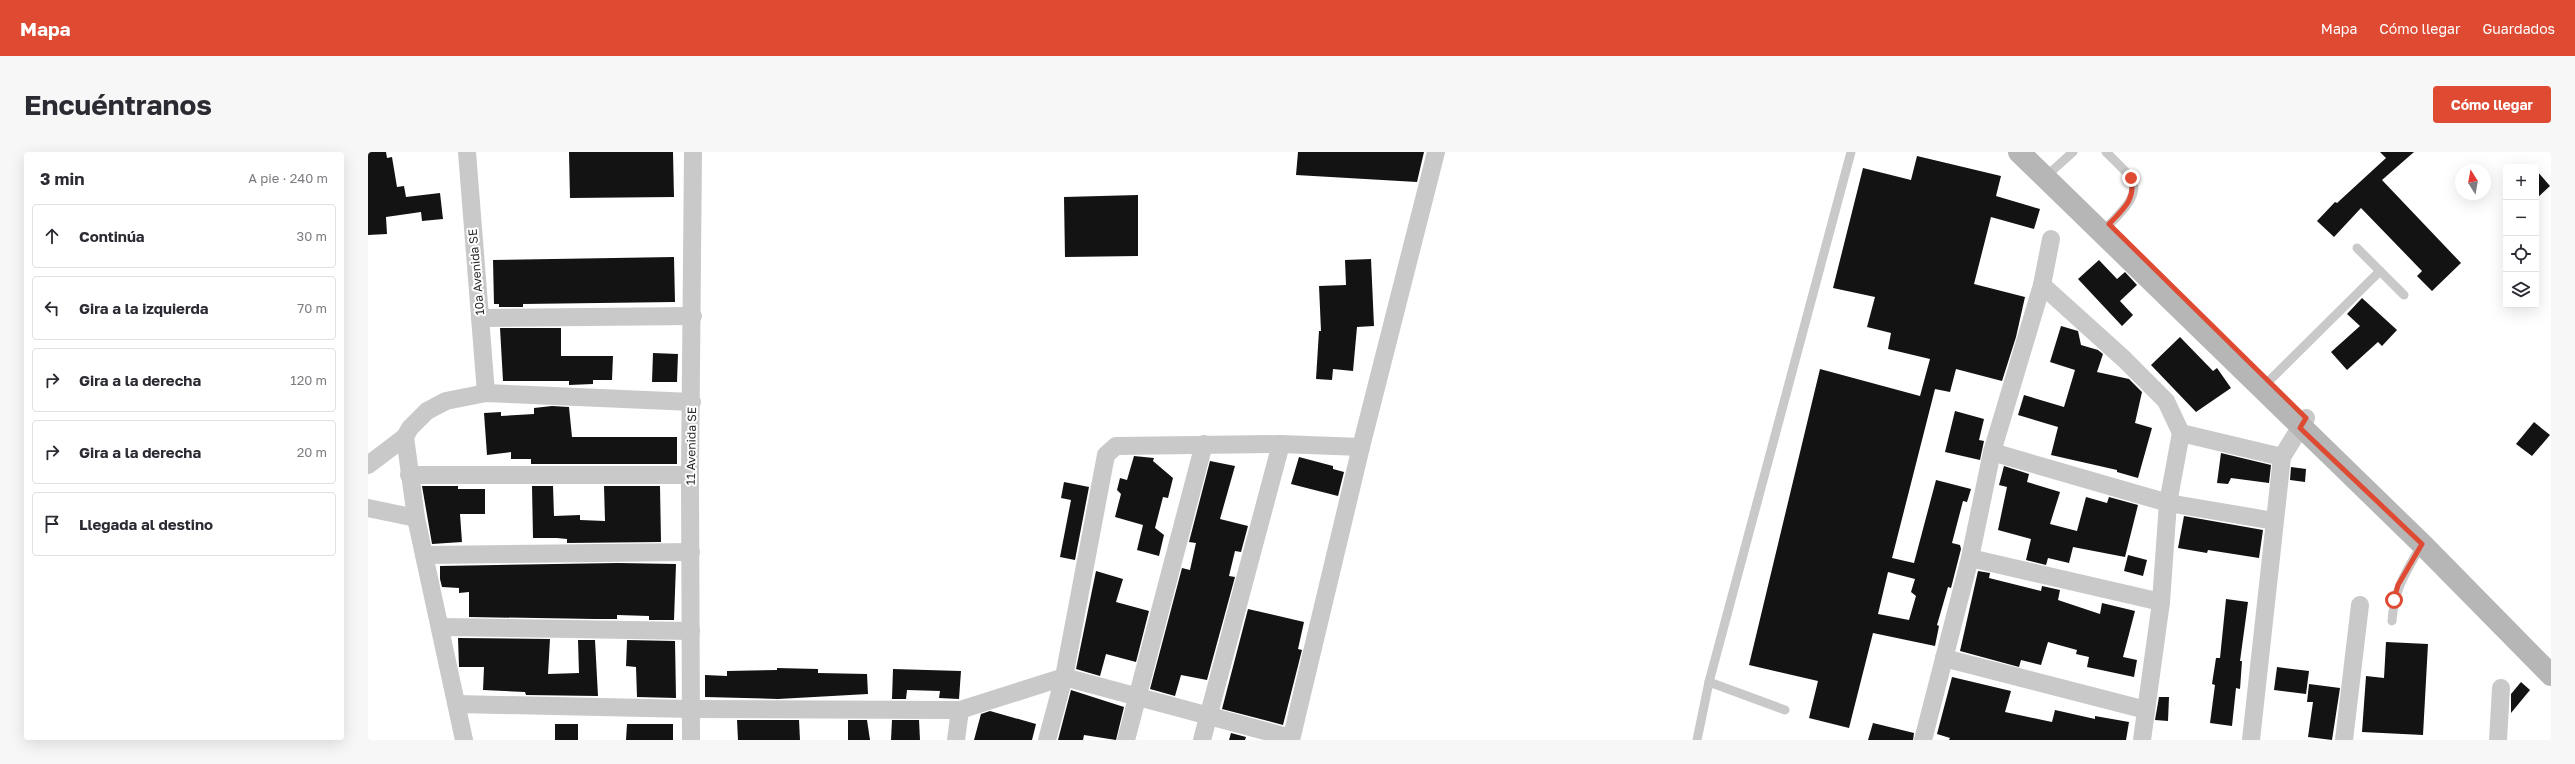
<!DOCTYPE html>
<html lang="es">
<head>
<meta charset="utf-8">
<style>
  body { margin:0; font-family:"Golos Text",sans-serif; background:#f7f7f7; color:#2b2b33 }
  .controls { position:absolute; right:12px; top:12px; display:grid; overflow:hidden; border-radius:4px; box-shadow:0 4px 16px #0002 }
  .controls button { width:36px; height:36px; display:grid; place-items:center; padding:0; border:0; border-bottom:1px solid #e1e1e2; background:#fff; color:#2b2b33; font:20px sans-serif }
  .compass { position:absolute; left:2087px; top:12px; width:36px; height:36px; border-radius:50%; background:#fff; box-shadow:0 4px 16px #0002; rotate:349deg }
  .stop { position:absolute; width:12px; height:12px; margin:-9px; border:3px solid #df4a33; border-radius:50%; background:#fff }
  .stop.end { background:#df4a33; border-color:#fff; box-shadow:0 1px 4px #0008 }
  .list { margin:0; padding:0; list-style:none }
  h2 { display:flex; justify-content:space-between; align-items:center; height:52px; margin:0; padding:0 16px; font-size:17px }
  h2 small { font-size:13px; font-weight:400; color:#7c7c81 }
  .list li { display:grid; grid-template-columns:26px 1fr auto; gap:12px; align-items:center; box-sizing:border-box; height:64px; margin:0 8px 8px; padding:0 8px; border:1px solid #e1e1e2; border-radius:4px }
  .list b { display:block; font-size:15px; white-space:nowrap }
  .list em { font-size:13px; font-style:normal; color:#7c7c81 }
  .icon { flex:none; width:22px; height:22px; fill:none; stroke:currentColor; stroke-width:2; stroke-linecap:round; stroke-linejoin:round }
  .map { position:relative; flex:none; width:2183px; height:588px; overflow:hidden; border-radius:4px }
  header { display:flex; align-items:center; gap:24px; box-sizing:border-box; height:56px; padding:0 20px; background:#df4a33; color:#fff }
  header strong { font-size:19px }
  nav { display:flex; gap:22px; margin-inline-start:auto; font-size:14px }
  .intro { display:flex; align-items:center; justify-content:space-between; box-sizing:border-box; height:96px; padding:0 24px }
  h1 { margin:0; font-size:28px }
  .button { padding:10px 18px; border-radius:4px; background:#df4a33; color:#fff; font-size:14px; font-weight:700 }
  main { display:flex; gap:24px; padding:0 24px }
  aside { flex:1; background:#fff; border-radius:4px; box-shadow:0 4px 16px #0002 }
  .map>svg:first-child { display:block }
  .building { fill:#131313; fill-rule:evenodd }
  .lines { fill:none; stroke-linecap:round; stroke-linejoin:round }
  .lane { stroke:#c9c9c9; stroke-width:9 }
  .street { stroke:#c9c9c9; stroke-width:18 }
  .secondary { stroke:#b6b6b6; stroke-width:22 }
  .route { stroke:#df4a33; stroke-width:5 }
  .labels { text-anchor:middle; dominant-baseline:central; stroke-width:4; stroke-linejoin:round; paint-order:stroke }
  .street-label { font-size:12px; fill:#2c2c2c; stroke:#fff }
</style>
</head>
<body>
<header>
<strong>Mapa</strong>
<nav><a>Mapa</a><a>Cómo llegar</a><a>Guardados</a></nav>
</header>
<div class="intro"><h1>Encuéntranos</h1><a class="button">Cómo llegar</a></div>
<main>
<aside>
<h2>3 min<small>A pie · 240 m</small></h2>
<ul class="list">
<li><svg class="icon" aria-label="ahead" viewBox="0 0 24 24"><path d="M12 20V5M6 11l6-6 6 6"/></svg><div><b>Continúa</b></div><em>30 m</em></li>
<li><svg class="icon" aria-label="left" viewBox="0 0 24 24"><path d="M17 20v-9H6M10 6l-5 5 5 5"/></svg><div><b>Gira a la izquierda</b></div><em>70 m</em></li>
<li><svg class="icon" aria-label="right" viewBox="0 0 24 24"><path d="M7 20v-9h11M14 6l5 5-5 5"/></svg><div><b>Gira a la derecha</b></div><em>120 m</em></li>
<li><svg class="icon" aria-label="right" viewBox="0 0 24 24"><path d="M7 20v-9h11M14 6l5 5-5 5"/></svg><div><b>Gira a la derecha</b></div><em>20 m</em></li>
<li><svg class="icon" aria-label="arrive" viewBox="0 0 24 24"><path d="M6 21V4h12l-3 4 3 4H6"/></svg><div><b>Llegada al destino</b></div></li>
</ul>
</aside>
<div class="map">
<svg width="2183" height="588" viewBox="0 0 2183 588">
  <rect width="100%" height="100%" fill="#fff"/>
  <g class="building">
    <polygon points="0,0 18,0 19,6 24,5 29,35 36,34 38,45 72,41 75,67 54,69 53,60 18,65 19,82 0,83"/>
    <polygon points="201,0 305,0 306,45 202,46"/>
    <polygon points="930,0 1056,0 1049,30 928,23"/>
    <polygon points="2012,0 2046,0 2014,28 2093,111 2064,139 2049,124 2054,119 1993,56 1966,85 1949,69 1967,50 1969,51 2018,6"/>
    <path d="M1549,4L1633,24L1628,44L1672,57L1666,77L1623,65L1606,132L1657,145L1648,185L1634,229L1588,217L1582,240L1567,237L1524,406L1546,411L1568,328L1603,337L1599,350L1595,349L1584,391L1592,393L1593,397L1583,436L1580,435L1569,473L1571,474L1567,494L1505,481L1481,576L1441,566L1450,529L1381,513L1452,217L1552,244L1562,207L1520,197L1523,181L1499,175L1507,145L1465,136L1495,16L1543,28ZM1520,420L1547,427L1543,440L1548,444L1541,468L1510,462Z"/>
    <polygon points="2168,18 2182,34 2168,47"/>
    <polygon points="770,43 770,104 697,105 696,45"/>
    <polygon points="306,105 307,150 155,152 155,155 131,155 131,152 126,152 125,108"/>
    <polygon points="1003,107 1006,174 989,175 985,219 965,217 964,228 948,227 951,179 953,179 951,134 978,133 977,108"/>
    <polygon points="1731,108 1749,127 1757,120 1769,133 1752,149 1765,163 1754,174 1710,127"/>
    <polygon points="1994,146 2029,178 2014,194 2010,190 1979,218 1963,200 1992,174 1979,162"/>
    <polygon points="1693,174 1710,179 1713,193 1730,198 1735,202 1729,220 1761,227 1774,240 1767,271 1784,276 1770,326 1749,320 1749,318 1683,303 1690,275 1650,263 1656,243 1696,255 1707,218 1682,210"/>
    <polygon points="132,176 193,176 193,204 245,204 244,228 225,228 225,232 201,233 201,229 135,229"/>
    <polygon points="1812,185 1845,219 1849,216 1863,236 1828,260 1783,213"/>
    <polygon points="285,201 310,202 309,230 284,230"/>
    <polygon points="184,254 201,255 204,285 309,285 309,312 163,312 163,307 143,307 143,300 119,303 116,261 133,260 133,264 166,262 166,256"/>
    <polygon points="1587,259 1616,267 1611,288 1616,289 1612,308 1577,300"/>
    <polygon points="2166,270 2182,283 2164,304 2148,292"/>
    <polygon points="1853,301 1903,313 1901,331 1863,326 1860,332 1849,331"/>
    <polygon points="766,304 786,306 785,309 805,326 800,346 795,345 787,376 796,383 791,404 769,398 775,373 747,365 753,342 749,338 752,326 759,328"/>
    <polygon points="931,305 965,314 965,317 976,320 970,344 923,332"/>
    <polygon points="842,309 867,314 852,367 880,374 873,400 867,399 861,424 867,425 839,528 813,523 807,544 782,537 814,416 822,418 828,391 821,390"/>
    <polygon points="1636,314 1661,322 1659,330 1692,340 1682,372 1709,379 1718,345 1739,351 1741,345 1770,353 1757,405 1705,395 1701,411 1680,406 1678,413 1658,408 1663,387 1630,378 1639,335 1631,333"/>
    <polygon points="1923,315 1938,317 1937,330 1922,328"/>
    <polygon points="696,330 721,335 707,408 692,405 703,348 693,346"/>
    <polygon points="54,334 90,334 90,337 117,337 117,362 92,362 94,390 64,392"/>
    <polygon points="164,334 185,334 186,364 212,363 212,368 237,369 236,334 292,334 293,390 199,391 199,387 189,386 165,386"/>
    <polygon points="1816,364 1895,378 1891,406 1840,398 1839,401 1810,396"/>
    <polygon points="1760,403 1779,408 1775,424 1756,419"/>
    <polygon points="250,411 308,412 306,468 281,468 281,464 249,463 249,467 227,467 101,465 101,440 91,441 91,436 74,435 72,427 72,414"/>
    <polygon points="728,419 755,427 748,450 781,459 768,510 738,502 732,524 708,517"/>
    <polygon points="1610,419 1622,421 1621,426 1673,439 1674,434 1692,438 1690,448 1732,462 1734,451 1767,459 1755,505 1769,508 1766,525 1719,515 1721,505 1708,502 1709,498 1680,490 1673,513 1653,508 1651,515 1592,499"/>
    <polygon points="1858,447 1880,450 1872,509 1874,509 1872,537 1868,536 1864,574 1842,571 1847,533 1844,532 1848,506 1852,506"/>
    <polygon points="880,457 936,470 930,497 934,498 915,573 854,557"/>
    <polygon points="90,486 182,487 180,522 211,521 210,488 227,488 230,544 158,543 157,540 115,538 116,515 91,515"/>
    <polygon points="259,488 307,489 308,546 269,545 268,515 258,514"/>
    <polygon points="2018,490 2060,492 2055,583 1994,580 1998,524 2016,526"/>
    <polygon points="1909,515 1941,519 1938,542 1906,538"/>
    <polygon points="409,516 450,517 450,521 499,522 500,542 410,547 337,545 337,523 359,524 359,519 409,518"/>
    <polygon points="525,517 593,519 591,547 571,546 572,539 539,538 538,547 524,547"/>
    <polygon points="1584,525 1643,539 1637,560 1684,570 1687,558 1727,567 1727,564 1761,570 1758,588 1581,588 1582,586 1569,582"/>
    <polygon points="2153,530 2162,538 2143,561 2143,542"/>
    <polygon points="1941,532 1972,536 1964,588 1940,585 1945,550 1939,550"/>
    <polygon points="703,538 756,555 748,588 716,583 715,588 690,588"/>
    <polygon points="1791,545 1801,545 1800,569 1787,568"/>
    <polygon points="622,559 668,572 664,588 606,588 613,562"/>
    <polygon points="369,568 431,568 432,588 370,588"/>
    <polygon points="480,568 499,568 502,588 480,588"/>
    <polygon points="524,568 551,568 552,588 523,588"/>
    <polygon points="1505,571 1546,581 1545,588 1500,588"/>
    <rect x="187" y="572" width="23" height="16"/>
    <polygon points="259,572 305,572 305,588 258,588"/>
    <polygon points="863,581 878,585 877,588 861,588"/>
  </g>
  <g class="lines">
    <g class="lane">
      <polyline points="1685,18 1705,0"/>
      <path d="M1733,81C1744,68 1777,44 1762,25C1755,16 1746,8 1738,0"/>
      <polyline points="1989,96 2036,143"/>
      <polyline points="1901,229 2012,119"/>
      <path d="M2024,469C2026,437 2038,420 2054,392"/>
      <polyline points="1417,558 1341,530 1483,0"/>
      <polyline points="1329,588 1341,530"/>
    </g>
    <g class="street">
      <polyline points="99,0 118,241"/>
      <polyline points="1674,133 1756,207 1798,249 1813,281 1914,305"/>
      <polyline points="112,166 325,164"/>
      <polyline points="1624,300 1800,351 1906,369"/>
      <polyline points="0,313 37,285"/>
      <polyline points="41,323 322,323"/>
      <polyline points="0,356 48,366"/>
      <polyline points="56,403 323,400"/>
      <polyline points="1602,406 1793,450"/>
      <polyline points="72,475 323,479"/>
      <polyline points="1576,506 1778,558"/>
      <polyline points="89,552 323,557 592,558 696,525 923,586"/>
      <polyline points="96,588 48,366 37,285 42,276 59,259 78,249 118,241 324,250"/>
      <polyline points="323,588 322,323 325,0"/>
      <polyline points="588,588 592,558"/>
      <polyline points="679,588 696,525 738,303 748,294 913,292 993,295"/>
      <polyline points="758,588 836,292"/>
      <polyline points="834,588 913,292"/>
      <polyline points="923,588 993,295 1068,0"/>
      <polyline points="1555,588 1602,406 1624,300 1674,133 1683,87"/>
      <polyline points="1774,588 1793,450 1800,351 1813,281"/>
      <polyline points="1883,588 1914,305 1938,266"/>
      <polyline points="1976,588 1992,453"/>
      <polyline points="2130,588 2133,536"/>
    </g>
    <polyline class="secondary" points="1651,0 2054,392 2183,523"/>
  </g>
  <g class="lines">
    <path class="route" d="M1763,26C1768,48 1755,57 1741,72L1938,266L1932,276L2054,392L2030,433L2026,448"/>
  </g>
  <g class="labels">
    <g class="street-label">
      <text transform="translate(108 120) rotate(-95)">10a Avenida SE</text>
      <text transform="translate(323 294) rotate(-89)">11 Avenida SE</text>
    </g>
  </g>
</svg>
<div class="controls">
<button>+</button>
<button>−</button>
<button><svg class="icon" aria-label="locate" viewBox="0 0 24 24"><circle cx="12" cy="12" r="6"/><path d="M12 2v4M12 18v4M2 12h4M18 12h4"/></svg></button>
<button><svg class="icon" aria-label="layers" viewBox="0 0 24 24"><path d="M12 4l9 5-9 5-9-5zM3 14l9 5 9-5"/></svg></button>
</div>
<svg class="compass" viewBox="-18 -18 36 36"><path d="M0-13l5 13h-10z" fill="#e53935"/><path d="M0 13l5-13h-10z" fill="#7c7c81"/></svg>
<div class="stop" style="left:2026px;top:448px"></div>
<div class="stop end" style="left:1763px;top:26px"></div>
</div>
</main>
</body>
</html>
